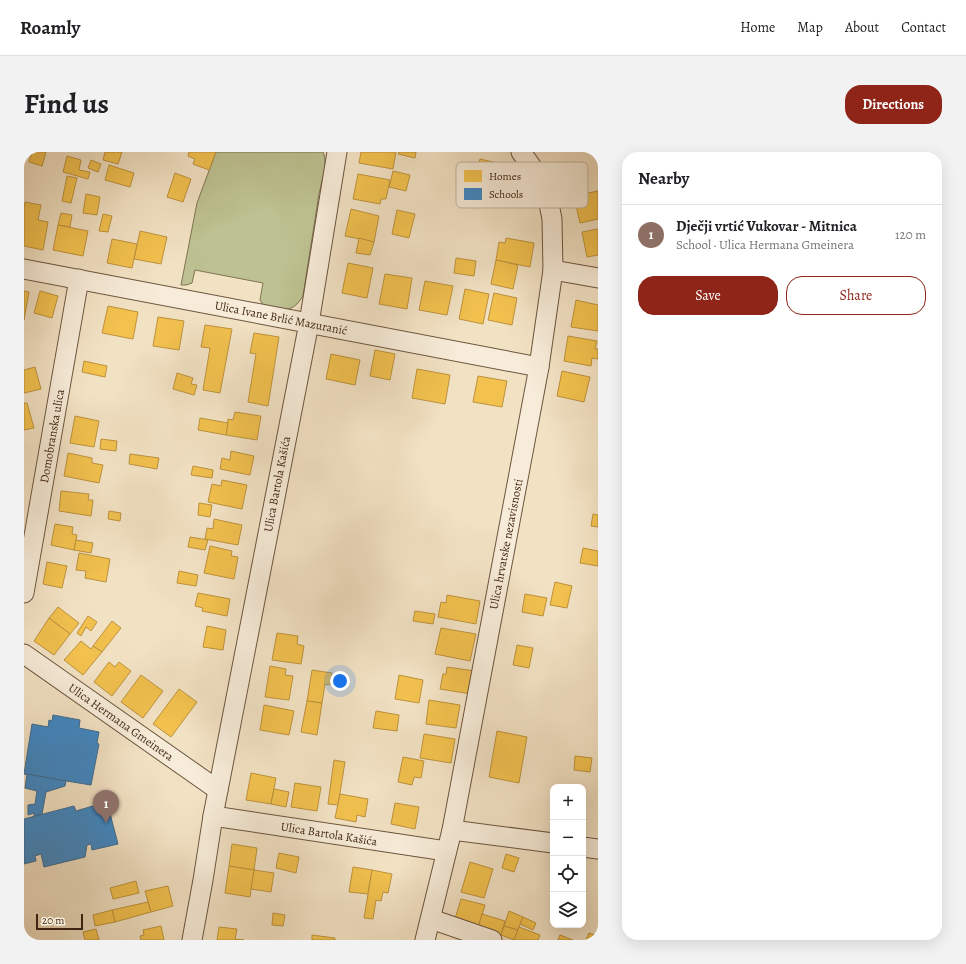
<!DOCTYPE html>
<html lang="en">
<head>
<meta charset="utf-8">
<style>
  body { margin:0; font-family:Alegreya,serif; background:#f2f2f2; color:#202124 }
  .controls { position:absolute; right:12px; bottom:12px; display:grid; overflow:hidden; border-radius:8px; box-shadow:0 4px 16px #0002 }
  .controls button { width:36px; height:36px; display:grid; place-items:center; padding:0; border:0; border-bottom:1px solid #e0e0e0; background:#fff; color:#202124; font:20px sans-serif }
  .scale { position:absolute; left:12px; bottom:10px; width:47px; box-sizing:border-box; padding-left:4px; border:2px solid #402612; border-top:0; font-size:11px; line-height:14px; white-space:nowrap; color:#402612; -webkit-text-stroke:3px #f7ecd9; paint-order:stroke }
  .you { position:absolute; left:316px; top:529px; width:14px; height:14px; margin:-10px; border:3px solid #fff; border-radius:50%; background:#1a73e8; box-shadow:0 0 0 6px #1a73e833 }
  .badge { display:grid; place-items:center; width:26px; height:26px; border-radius:50%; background:#8f2418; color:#fff; font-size:13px; font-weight:700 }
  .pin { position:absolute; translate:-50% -33px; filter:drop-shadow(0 1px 2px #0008) }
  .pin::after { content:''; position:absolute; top:21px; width:14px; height:12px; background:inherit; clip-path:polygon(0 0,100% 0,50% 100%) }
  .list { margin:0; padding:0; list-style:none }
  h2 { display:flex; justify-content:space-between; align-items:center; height:52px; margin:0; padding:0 16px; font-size:17px }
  h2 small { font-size:13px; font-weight:400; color:#757577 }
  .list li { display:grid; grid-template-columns:26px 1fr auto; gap:12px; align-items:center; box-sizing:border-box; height:60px; padding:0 16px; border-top:1px solid #e0e0e0 }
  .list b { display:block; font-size:15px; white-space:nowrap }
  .list p { margin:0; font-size:13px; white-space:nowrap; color:#757577 }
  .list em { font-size:13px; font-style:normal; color:#757577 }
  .actions { display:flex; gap:8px; padding:12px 16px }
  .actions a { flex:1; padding:9px 0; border:1px solid #8f2418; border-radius:16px; text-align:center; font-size:14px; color:#8f2418 }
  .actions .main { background:#8f2418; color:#fff }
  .icon { flex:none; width:22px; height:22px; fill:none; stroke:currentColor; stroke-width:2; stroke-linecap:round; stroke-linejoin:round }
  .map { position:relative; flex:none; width:574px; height:788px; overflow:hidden; border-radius:16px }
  header { display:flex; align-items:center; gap:24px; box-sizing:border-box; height:56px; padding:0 20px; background:#fff; border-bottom:1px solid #e0e0e0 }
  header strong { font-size:19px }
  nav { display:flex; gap:22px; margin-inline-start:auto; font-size:14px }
  .intro { display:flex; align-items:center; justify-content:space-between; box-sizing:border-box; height:96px; padding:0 24px }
  h1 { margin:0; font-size:28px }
  .button { padding:10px 18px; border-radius:16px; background:#8f2418; color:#fff; font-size:14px; font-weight:700 }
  main { display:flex; gap:24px; padding:0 24px }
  aside { flex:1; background:#fff; border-radius:16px; box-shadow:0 4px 16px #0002 }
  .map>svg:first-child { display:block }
  .green { fill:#bec292; stroke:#7f7452 }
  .homes { fill:#f2c14e; stroke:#bd923c }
  .schools { fill:#3f88c5; stroke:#3f6b8f }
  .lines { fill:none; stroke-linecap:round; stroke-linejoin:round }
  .minor-casing { stroke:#6c553e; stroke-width:21 }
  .minor { stroke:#f7ecd9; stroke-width:19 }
  .labels { text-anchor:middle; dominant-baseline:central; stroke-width:4; stroke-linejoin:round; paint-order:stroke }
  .street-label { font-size:12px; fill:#402612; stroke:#f7ecd9 }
  .key { fill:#f7ecd9; stroke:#c0b19d; stroke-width:1 }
  .key-label { font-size:11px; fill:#402612 }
</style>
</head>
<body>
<header>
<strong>Roamly</strong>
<nav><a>Home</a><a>Map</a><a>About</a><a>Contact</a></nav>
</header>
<div class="intro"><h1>Find us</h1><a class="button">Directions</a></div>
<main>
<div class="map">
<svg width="574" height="788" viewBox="0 0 574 788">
  <rect width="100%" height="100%" fill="#f2e2c4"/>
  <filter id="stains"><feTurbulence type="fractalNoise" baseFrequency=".005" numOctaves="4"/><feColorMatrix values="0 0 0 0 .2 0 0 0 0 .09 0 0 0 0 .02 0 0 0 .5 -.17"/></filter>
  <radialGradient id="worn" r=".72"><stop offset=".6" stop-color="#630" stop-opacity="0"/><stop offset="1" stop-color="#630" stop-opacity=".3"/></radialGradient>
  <path class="green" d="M192,0H299L301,6V16L295,42L279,144C268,162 259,158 240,154L236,148L239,131L171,118L168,131L162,133H157L173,51Z"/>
  <g class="homes">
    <polygon points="8,0 22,0 18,14 5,10"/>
    <polygon points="81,0 98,0 94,12 79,8"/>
    <polygon points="165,0 192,0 185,18 169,12 171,7 164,4"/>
    <polygon points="337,0 372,0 369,17 335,11"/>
    <polygon points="375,0 392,0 391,6 374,2"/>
    <polygon points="43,4 57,8 55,18 66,20 64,27 39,20"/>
    <polygon points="456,7 492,15 487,40 457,34 458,29 451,28"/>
    <polygon points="67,8 77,12 74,20 64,16"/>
    <polygon points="85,13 110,21 106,35 81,28"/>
    <polygon points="369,19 386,23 382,39 365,35"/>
    <polygon points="151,21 167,27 159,50 143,45"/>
    <polygon points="334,22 366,28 362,47 357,47 356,52 329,47"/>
    <polygon points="43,24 53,26 47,51 38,49"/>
    <polygon points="574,39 574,67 556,71 550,44"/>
    <polygon points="62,42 76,45 73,63 59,61"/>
    <polygon points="1,50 17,53 14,68 24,70 19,98 0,94 0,56"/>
    <polygon points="327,57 355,64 350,90 321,84"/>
    <polygon points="373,58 391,62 385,86 368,82"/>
    <polygon points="37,61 48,63 46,75 34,73"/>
    <polygon points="79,62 88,64 84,80 75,79"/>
    <polygon points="34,73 64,79 59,104 29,98"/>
    <polygon points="574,77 574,103 563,105 558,80"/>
    <polygon points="116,79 143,85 137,112 110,107"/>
    <polygon points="335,86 350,90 346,103 332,101"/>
    <polygon points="482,86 510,91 506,115 472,108 475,90 481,91"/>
    <polygon points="88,87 113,92 108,116 83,111"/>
    <polygon points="432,106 452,109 450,124 430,121"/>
    <polygon points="472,108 494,113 489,137 467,132"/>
    <polygon points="324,111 349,116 343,146 318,141"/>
    <polygon points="361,122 388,126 383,157 355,152"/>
    <polygon points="401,129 429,134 423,163 395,158"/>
    <polygon points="441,137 465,142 459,172 435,167"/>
    <polygon points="0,139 5,140 0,168"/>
    <polygon points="16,139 34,144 28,166 10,161"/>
    <polygon points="470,141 493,146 488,173 464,168"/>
    <polygon points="552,148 574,153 574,179 547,175"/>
    <polygon points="84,154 114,160 109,187 78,181"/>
    <polygon points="134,165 160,169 155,198 129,194"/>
    <polygon points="181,173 208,177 196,241 179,238 186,196 177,195"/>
    <polygon points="230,181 255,185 244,254 224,250 232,202 226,201"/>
    <polygon points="544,184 573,189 571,197 574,197 574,207 568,206 567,214 540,209"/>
    <polygon points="351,198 371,202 366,228 346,224"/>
    <polygon points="307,202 336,208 331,233 302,227"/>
    <polygon points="60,209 83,214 81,225 58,220"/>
    <polygon points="11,215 17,237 0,241 0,218"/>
    <polygon points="393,217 426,223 421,252 388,246"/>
    <polygon points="538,219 566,225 560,250 533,244"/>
    <polygon points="153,221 169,226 167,232 173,233 170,243 149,237"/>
    <polygon points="454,224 483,229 478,255 449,250"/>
    <polygon points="0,251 3,251 10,276 0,278"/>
    <polygon points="211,260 237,264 233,288 202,283 204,267 209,268"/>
    <polygon points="51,264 75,269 70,295 46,291"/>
    <polygon points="176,266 204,271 202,283 174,278"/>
    <polygon points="77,287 93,289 92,299 76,297"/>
    <polygon points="207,299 230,304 226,323 196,317 198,306 206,308"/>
    <polygon points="44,301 68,306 68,311 79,313 75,331 40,324"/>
    <polygon points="106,302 135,306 133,317 105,312"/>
    <polygon points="169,314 189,318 188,326 167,323"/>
    <polygon points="198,328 223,333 218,357 184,350 188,332 197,334"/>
    <polygon points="37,339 65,342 64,348 69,348 67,364 35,359"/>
    <polygon points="175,351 188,353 186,365 174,363"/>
    <polygon points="85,359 97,361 96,369 84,367"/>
    <polygon points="569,362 574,363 574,375 567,374"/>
    <polygon points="190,367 218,373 214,393 181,387 183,376 189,377"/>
    <polygon points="31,372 49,375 48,382 53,383 50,398 27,393"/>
    <polygon points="166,385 184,388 181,398 164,395"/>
    <polygon points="52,388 69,391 67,401 50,398"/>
    <polygon points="186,394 208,399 207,404 214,405 210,427 180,421"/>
    <polygon points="559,396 574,399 574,414 556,411"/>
    <polygon points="55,401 86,407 82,430 61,426 62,419 52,418"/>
    <polygon points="23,410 43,414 38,436 19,432"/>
    <polygon points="155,419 174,423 172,434 153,431"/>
    <polygon points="531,430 548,434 543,456 526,453"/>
    <polygon points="174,441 206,447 203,464 178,459 179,456 171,454"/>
    <polygon points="501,442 523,446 519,464 498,460"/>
    <polygon points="423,443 456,449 452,472 414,465 417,450 422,451"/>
    <polygon points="34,455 55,471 46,482 25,466"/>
    <polygon points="391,459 411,462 409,472 389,469"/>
    <polygon points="64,464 73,470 67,479 62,475 57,484 53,481"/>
    <polygon points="25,466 46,482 30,503 10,489"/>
    <polygon points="88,469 97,476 78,500 69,494"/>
    <polygon points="183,474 202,478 199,498 179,495"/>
    <polygon points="417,476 452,482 446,509 411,502"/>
    <polygon points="253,481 274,484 273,492 280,494 277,512 248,508"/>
    <polygon points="57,489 67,497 69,494 78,500 59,523 40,508"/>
    <polygon points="493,493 509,496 505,516 489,513"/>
    <polygon points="85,510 91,515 95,510 107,519 88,544 70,530"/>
    <polygon points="246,514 262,517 261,523 269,524 265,548 241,545"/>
    <polygon points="423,515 451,519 447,542 416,537 419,522 422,522"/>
    <polygon points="288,518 308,521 306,533 301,532 298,551 283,549"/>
    <polygon points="117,523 139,539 119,566 97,550"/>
    <polygon points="375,523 399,528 395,551 371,547"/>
    <polygon points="155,537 173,550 147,585 129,572"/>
    <polygon points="405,548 436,553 432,576 402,572"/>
    <polygon points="283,549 298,551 293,583 277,580"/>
    <polygon points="240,553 270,559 265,583 236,578"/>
    <polygon points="352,559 375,563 373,579 349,576"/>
    <polygon points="473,579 503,585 495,631 465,625"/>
    <polygon points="400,582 431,587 427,611 396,606"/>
    <polygon points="551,604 568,606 566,620 550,618"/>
    <polygon points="379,605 400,609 397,626 390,625 388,633 374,630"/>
    <polygon points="310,608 321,610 314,653 304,652"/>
    <polygon points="227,621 252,626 247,652 222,648"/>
    <polygon points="271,631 297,635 293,659 267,655"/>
    <polygon points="250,637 265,640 262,655 247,652"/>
    <polygon points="316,642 344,647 341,665 333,663 332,670 311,666"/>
    <polygon points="371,651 395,655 391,677 367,672"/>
    <polygon points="208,692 233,696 230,718 205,714"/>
    <polygon points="255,701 275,705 272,721 252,716"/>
    <polygon points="482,702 495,706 490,720 478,716"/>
    <polygon points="446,710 469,717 460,746 437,740"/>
    <polygon points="205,714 230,718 226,745 201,741"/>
    <polygon points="329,715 348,718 344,742 325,740"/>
    <polygon points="230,718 250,721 247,740 227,737"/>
    <polygon points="348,718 368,722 364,741 359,740 357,749 352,748 349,767 340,766"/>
    <polygon points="112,729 115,741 89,747 86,736"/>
    <polygon points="144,734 149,754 127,760 121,739"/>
    <polygon points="437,747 461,753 454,776 430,770"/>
    <polygon points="124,750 127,760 91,770 88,758"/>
    <polygon points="88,758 91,770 71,774 69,763"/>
    <polygon points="485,759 499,765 494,778 480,774"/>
    <polygon points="249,761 261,763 259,774 248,773"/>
    <polygon points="458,762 481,769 477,783 454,776"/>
    <polygon points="499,765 512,771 509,778 496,772"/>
    <polygon points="137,774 140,788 117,788 116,784 120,783 119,778"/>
    <polygon points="480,774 494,778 490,788 477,783"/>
    <polygon points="195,775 213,777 211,787 220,788 193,788"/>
    <polygon points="495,775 516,783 514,788 490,788"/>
    <polygon points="72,777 75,788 61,788 59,780"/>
    <polygon points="565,781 574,784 574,788 562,788"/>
    <polygon points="288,783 311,786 311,788 288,788"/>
    <polygon points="536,783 549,788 534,788"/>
  </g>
  <g class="schools">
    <polygon points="29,563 56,568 55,576 75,580 73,591 75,592 67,633 0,622 8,572 24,575 25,568 28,569"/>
    <polygon points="3,622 42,629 41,634 22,640 18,662 10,665 10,661 4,663 4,653 11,652 13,639 1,636"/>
    <polygon points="79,651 80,655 84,654 94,692 68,698 67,692 63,693 61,705 20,715 17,702 11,704 12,709 0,712 0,667 50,654 52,659"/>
  </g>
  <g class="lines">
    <defs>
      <g id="minor">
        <polyline points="0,117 515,215"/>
        <polyline points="529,118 574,126"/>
        <polyline points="0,441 55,127"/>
        <polyline points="0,502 194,638"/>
        <polyline points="189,664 422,699"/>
        <polyline points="428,678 529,691"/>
        <polyline points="559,695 574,697"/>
        <polyline points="407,767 468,788"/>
        <polyline points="168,788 179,728 189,664 285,171 313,0"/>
        <polyline points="401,788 428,678 515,215 529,118 528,67 524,47 518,29 497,0"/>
      </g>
    </defs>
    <use href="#minor" class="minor-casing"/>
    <use href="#minor" class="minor"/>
  </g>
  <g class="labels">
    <g class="street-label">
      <text transform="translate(257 166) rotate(11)">Ulica Ivane Brlić Mazuranić</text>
      <text transform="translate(28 284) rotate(-80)">Domobranska ulica</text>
      <text transform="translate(253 332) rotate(-79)">Ulica Bartola Kašića</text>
      <text transform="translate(482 392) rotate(-79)">Ulica hrvatske nezavisnosti</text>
      <text transform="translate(97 570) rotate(35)">Ulica Hermana Gmeinera</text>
      <text transform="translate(305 682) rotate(9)">Ulica Bartola Kašića</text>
    </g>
  </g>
  <rect x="432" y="10" width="132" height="46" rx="6" class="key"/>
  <rect x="440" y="18" width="18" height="12" fill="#f2c14e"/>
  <rect x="440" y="36" width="18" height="12" fill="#3f88c5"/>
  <g class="key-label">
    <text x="465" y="28">Homes</text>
    <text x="465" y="46">Schools</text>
  </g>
  <rect width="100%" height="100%" filter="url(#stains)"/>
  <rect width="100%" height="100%" fill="url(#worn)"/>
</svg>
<div class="controls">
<button>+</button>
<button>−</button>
<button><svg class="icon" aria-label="locate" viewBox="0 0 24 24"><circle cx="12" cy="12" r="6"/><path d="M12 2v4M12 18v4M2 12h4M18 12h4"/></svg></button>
<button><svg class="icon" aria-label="layers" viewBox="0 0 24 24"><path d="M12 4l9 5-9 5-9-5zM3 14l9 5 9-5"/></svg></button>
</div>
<div class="scale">20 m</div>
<div class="you"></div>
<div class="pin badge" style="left:82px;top:671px;background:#8d6e63">1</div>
</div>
<aside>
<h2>Nearby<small></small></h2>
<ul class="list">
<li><span class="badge" style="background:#8d6e63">1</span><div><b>Dječji vrtić Vukovar - Mitnica</b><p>School · Ulica Hermana Gmeinera</p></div><em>120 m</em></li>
</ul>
<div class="actions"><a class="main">Save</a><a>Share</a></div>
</aside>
</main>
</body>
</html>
